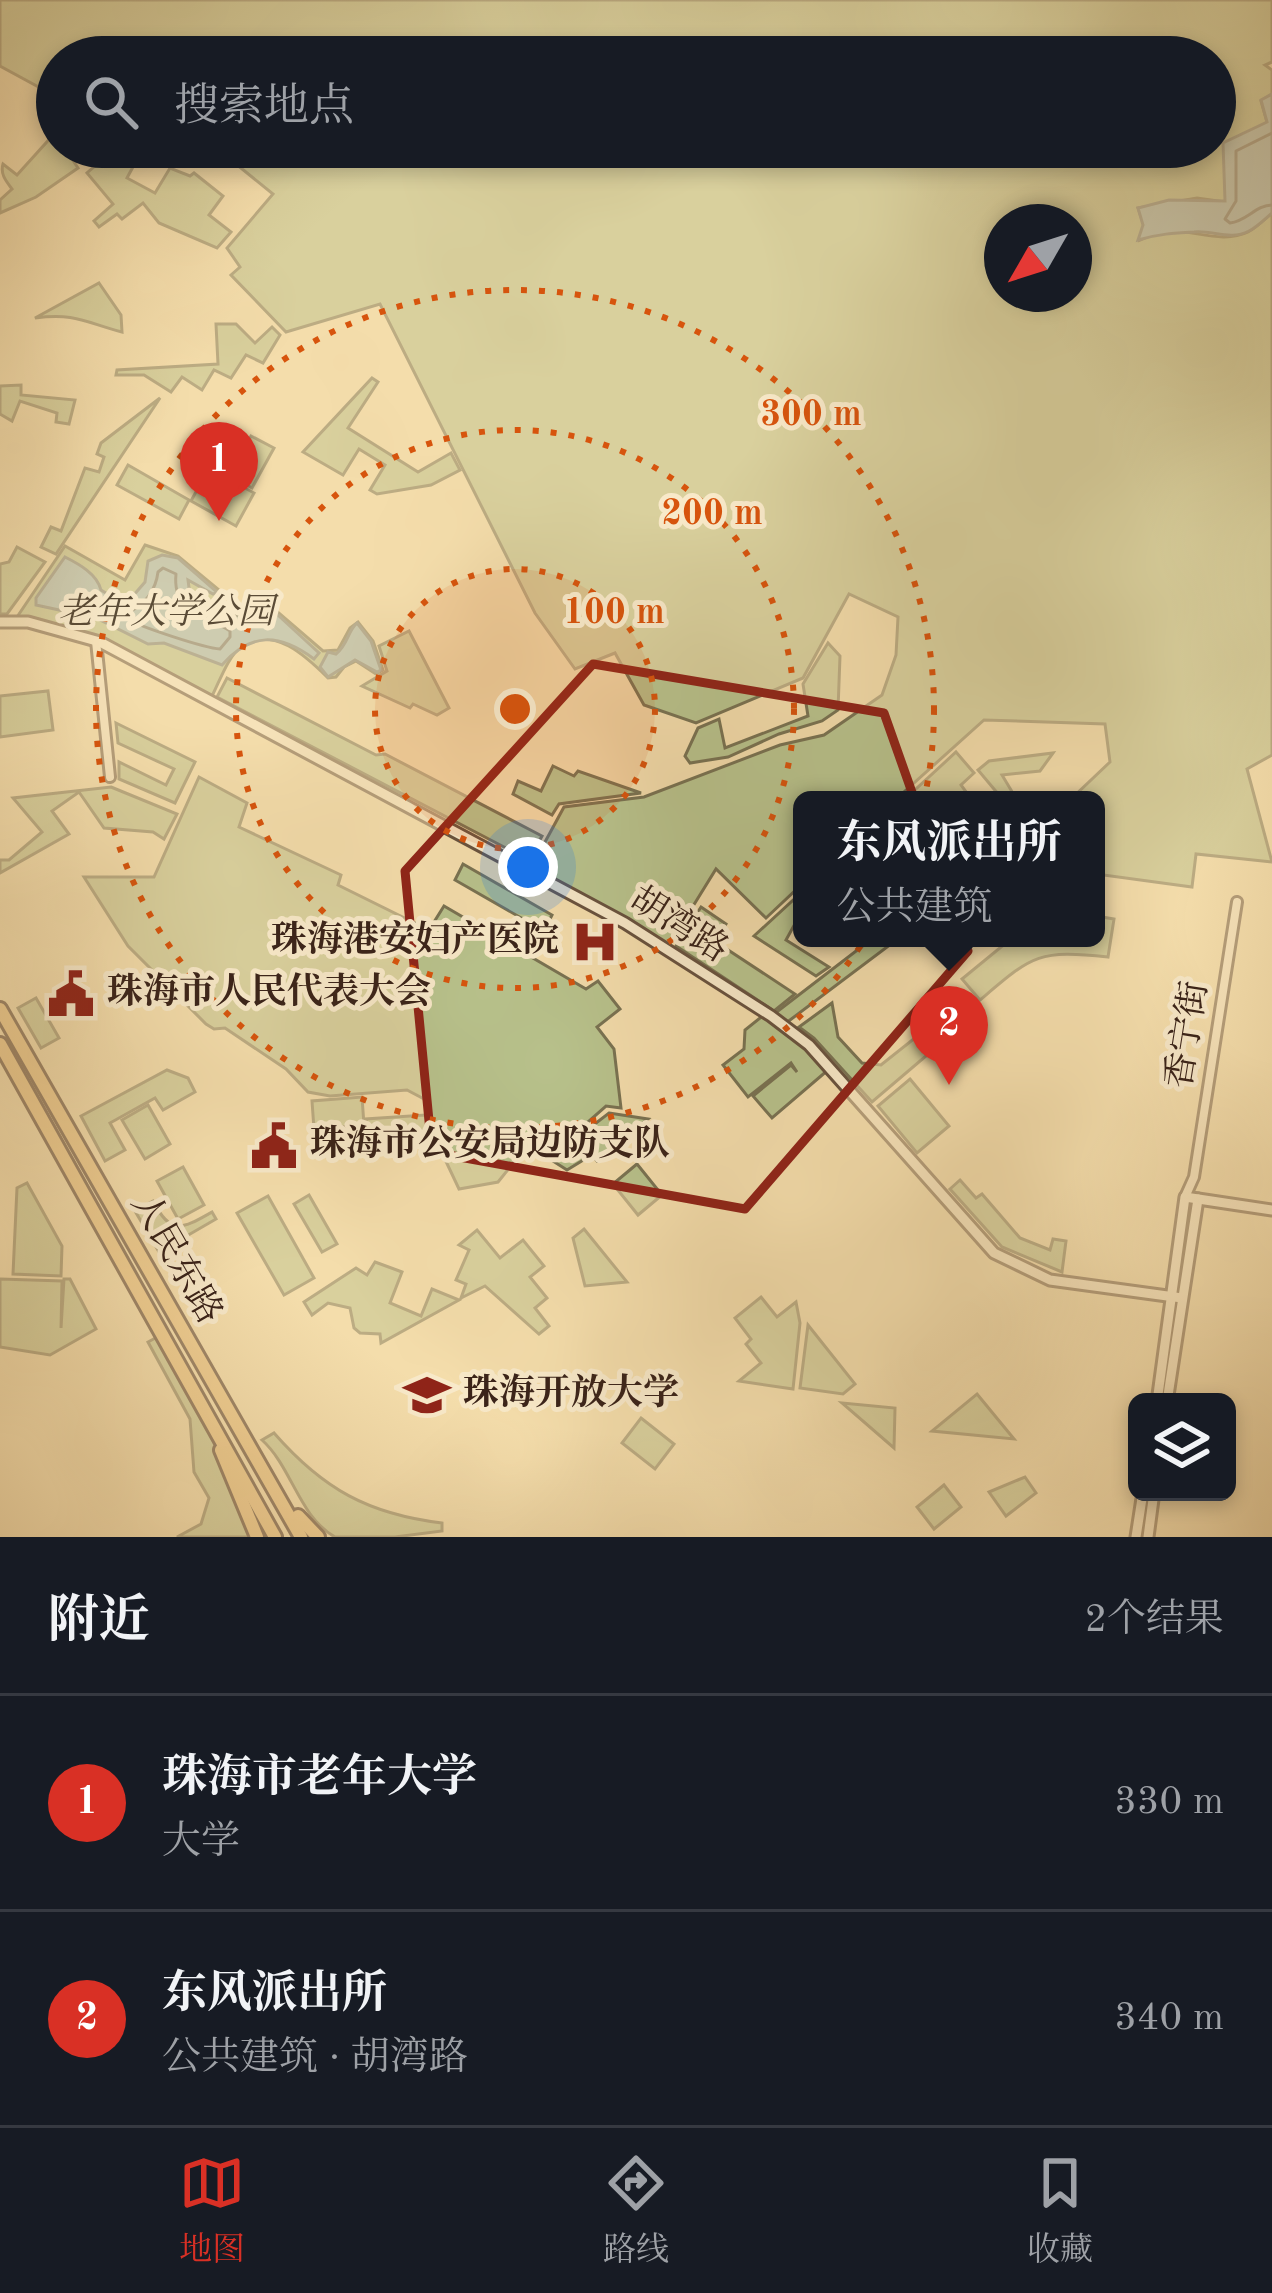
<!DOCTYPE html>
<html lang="zh">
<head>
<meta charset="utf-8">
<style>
  body { margin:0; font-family:"Old Standard TT","Noto Serif SC",serif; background:#20242c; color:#f1f3f6 }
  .controls { position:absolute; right:36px; bottom:36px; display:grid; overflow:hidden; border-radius:18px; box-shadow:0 6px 18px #0003 }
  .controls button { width:108px; height:108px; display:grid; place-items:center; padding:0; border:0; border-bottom:3px solid #363941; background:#171b24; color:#f1f3f6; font:60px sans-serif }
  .compass { position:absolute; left:984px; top:204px; width:108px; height:108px; border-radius:50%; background:#171b24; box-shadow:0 6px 18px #0003; rotate:231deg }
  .you { position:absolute; left:528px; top:867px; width:42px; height:42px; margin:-30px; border:9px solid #fff; border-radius:50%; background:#1a73e8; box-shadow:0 0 0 18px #1a73e833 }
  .badge { display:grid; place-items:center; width:78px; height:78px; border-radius:50%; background:#d93025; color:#fff; font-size:39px; font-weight:700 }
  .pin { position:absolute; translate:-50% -99px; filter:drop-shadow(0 3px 6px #0008) }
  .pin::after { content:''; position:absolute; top:63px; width:42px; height:36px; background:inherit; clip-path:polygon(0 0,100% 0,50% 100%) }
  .popup { position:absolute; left:793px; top:791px; width:312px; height:156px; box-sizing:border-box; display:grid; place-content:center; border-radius:18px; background:#171b24; filter:drop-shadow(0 3px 9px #0005); font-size:39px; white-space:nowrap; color:#9ea1a6 }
  .popup b { font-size:45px; color:#f1f3f6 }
  .popup::after { content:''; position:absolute; left:50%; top:100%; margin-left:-24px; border:24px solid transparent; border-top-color:#171b24 }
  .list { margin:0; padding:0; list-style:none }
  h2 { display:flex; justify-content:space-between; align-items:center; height:156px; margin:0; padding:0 48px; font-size:51px }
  h2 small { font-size:39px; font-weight:400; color:#9ea1a6 }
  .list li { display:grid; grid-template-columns:78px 1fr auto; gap:36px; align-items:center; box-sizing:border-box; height:216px; padding:0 48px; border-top:3px solid #363941 }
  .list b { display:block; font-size:45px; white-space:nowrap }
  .list p { margin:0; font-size:39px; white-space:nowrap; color:#9ea1a6 }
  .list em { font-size:39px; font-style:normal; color:#9ea1a6 }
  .icon { flex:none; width:66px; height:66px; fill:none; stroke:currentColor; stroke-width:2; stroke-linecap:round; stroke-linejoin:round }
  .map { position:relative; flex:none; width:1272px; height:1537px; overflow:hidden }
  .search { position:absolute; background:#171b24; box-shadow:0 6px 18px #0003; left:36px; right:36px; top:36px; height:132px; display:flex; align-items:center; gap:30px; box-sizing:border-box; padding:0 42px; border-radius:66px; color:#9ea1a6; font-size:45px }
  .sheet { height:588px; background:#171b24 }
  nav { display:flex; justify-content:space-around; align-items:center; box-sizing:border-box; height:168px; border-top:3px solid #363941; background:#171b24; font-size:33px; color:#9ea1a6 }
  nav a { display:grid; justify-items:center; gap:6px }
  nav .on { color:#d93025 }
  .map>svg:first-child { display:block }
  .green { fill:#b8c28c; stroke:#797252; stroke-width:3; fill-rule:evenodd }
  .water { fill:#a1b9b5; stroke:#787d77; stroke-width:3 }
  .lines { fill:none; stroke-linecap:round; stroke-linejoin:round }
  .shore { stroke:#6e6e67; stroke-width:3 }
  .minor-casing { stroke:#68523e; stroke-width:14 }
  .tertiary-casing { stroke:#68523e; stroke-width:15 }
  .primary-casing { stroke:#3a2319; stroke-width:18 }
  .minor { stroke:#f8e9c9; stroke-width:8 }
  .tertiary { stroke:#f8e9c9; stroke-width:9 }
  .primary { stroke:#eabe76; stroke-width:12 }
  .marked { fill:none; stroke:#8f2418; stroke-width:9; stroke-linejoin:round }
  .ring { fill:none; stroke:#d7540d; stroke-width:6; stroke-dasharray:6 12 }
  .labels { text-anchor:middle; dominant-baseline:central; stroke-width:10; stroke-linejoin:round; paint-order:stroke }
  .park-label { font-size:36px; font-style:italic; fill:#5a4b36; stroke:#f8e9c9 }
  .street-label { font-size:36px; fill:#3a2319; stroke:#f8e9c9 }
  .poi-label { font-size:36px; font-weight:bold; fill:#3a2319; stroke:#f8e9c9; text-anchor:start }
  .centre { fill:#d7540d; stroke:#f8e9c9; stroke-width:6 }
  .ring-label { font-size:36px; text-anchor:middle; font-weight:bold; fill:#d7540d; stroke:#f8e9c9; stroke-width:10; stroke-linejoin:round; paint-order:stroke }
</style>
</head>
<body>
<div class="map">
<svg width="1272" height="1537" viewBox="0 0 1272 1537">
  <rect width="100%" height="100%" fill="#f4ddac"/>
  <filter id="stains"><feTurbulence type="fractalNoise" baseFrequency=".00167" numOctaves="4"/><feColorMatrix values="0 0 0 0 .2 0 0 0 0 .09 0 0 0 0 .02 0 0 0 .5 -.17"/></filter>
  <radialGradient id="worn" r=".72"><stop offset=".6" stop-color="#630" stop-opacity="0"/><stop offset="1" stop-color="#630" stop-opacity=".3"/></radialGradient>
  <g class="green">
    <path d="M0,0H1272V62L1265,65L1272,70V94L1261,101L1267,122L1225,202L1197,198L1138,208L1144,226L1140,240C1148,237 1160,231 1169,231C1194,230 1223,244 1248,232C1256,228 1265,219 1272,213V755L1247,769L1272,862L1196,854L1192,887L1096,874V800H1070L1110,762L1105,724L984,720L895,800H802V884L766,918L716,869L669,945L532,866L564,807L644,797L780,745L824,735L882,695L896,655L898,617L849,594L803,678L696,723L644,705L615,653L575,669L535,613L380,304L286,332L231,275L240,267L227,248L273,194L215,147H1215V57H57V97L0,66ZM1002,222H1074V294H1002Z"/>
    <path d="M55,133L57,147H64L78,168L36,197L0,213V200L12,189C6,181 0,174 3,164L17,175Z"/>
    <polygon points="97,147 132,147 141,152 127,178 155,193 170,168 190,176 194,173 223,196 209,215 231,232 217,248 159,223 143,203 122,219 117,214 99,227 94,221 113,204 87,173 104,158"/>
    <path d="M99,283L121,315L122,332C84,322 76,313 35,318Z"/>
    <polygon points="216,324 236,324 255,343 272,327 280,335 263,363 246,355 231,378 214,370 202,390 182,377 171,392 144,375 116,375 117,370 218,364"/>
    <polygon points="372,378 378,382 348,428 418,472 451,453 460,470 431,485 377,494 370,490 385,465 359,449 343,475 303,452"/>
    <polygon points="21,385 21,395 75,400 69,424 56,422 57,413 20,401 12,421 0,414 0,386"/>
    <polygon points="160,398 56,554 41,547 51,527 61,531 85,468 99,472 104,457 97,454 101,443"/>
    <polygon points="251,436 274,448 252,488 229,475"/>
    <polygon points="128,465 189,500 179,519 117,485"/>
    <polygon points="209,468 254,493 236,526 191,501"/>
    <path d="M145,545L178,556L219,590L220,605L232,615L266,602L323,651L338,650L350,628L358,622L373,641L383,670L376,674L356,661L344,667L336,677L328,678C308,658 272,623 241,647C228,656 219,683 211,698L101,641L15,620L65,546L125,580Z"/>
    <polygon points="17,547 45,562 7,614 0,614 0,564 9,562"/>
    <polygon points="409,631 449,708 437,715 413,704 410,708 362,686 387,671 379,646"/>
    <polygon points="828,643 840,656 838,710 822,721 779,734 728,757 690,763 685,756 698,728 719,719 725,748 808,716 803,684"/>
    <polygon points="227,678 376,755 385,754 542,836 529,860 217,697"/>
    <polygon points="48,691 53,730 0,737 0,696"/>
    <polygon points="116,723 195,762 175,803 119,779 119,762 166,785 174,769 118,743"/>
    <polygon points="956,752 974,773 961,785 972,800 904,800"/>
    <polygon points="1053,753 1040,771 1002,775 1017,800 994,800 999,795 978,770 989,761"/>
    <polygon points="553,766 574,776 578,771 641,793 559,804 552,815 513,794 518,781 541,791"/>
    <polygon points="199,777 247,803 239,827 341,875 338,885 429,930 444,906 586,989 598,981 620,1009 597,1027 614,1049 621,1108 606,1106 581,1128 585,1159 567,1170 528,1145 498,1182 459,1189 433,1134 424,1099 407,1090 330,1096 308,1092 286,1069 225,1028 214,1029 206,1024 128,946 84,877 154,877"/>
    <polygon points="111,787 177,814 164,839 153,832 104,828 79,792 52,811 69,834 0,873 0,860 9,860 42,832 13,798"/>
    <polygon points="463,864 552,915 544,931 455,880"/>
    <polygon points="802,892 802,923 797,920 786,940 829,967 816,976 754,936"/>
    <polygon points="701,907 726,924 716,942 795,994 774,1011 676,946"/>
    <path d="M1096,916L1114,919L1108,957C1037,949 1032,956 980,1000L962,979L1012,938H1096Z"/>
    <polygon points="873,938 899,938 786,1023 774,1014"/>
    <polygon points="36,998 59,1038 41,1048 18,1008"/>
    <polygon points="832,1003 838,1037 862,1063 881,1065 930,1026 935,1031 945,1023 953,1033 872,1102 814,1038 799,1027"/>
    <polygon points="765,1014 808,1047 828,1070 772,1118 753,1096 791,1065 797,1072 791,1063 748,1097 723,1065 744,1049 745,1030"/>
    <polygon points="167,1070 188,1078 195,1092 163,1110 155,1098 110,1123 125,1150 105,1161 81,1116"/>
    <polygon points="910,1079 949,1126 917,1153 878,1106"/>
    <polygon points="362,1097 364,1125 314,1129 312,1101"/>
    <polygon points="148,1105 170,1144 145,1159 122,1120"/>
    <polygon points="609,1113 648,1119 597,1161 590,1153 587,1130"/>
    <polygon points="425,1115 429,1131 367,1134 366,1119"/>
    <polygon points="637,1164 662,1195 638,1215 613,1184"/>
    <polygon points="183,1167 204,1205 178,1219 157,1181"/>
    <polygon points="960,1180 976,1198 982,1194 1020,1238 1050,1250 1053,1239 1066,1241 1062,1272 1002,1247 950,1189"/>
    <polygon points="27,1183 62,1246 61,1276 13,1274 17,1188"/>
    <polygon points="309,1195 337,1244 322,1252 294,1204"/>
    <polygon points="268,1196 314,1278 284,1295 237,1213"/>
    <path d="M153,1201C171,1236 182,1229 212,1212L216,1219L159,1252L135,1211Z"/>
    <polygon points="584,1229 627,1282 585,1286 573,1238"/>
    <polygon points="477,1230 500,1258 523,1240 544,1266 530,1277 547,1298 535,1308 549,1326 539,1334 485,1286 461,1298 466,1284 456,1280 469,1250 459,1245"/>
    <polygon points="375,1262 402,1272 390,1303 421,1316 432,1289 459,1300 381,1343 380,1334 360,1333 354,1328 350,1308 328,1303 312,1315 304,1302 356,1268 367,1275"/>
    <polygon points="0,1279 62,1281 61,1328 64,1279 70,1279 96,1329 50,1355 0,1347"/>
    <polygon points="761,1297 777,1317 796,1302 800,1323 793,1389 739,1381 761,1363 746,1344 751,1339 735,1318"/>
    <polygon points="808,1325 855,1384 843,1394 800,1388"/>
    <polygon points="161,1335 208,1422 255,1537 177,1537 201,1524 209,1498 194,1472 190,1419 148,1342"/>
    <polygon points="977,1394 1014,1439 932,1431"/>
    <polygon points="842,1403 895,1408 894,1448"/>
    <polygon points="641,1418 674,1444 655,1469 622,1443"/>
    <path d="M274,1433C323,1489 368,1514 442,1523V1531L395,1537H335C299,1517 292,1467 262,1440Z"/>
    <polygon points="1025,1477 1036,1493 1006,1516 989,1492"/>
    <polygon points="944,1485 961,1507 934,1529 917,1507"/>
  </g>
  <g class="water">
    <path d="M1272,94V213C1265,219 1257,227 1249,231C1230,241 1213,230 1194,232C1174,233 1158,234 1138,240L1143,225L1138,208L1169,200L1225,201L1223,143L1267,122L1261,100Z"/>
    <path d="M162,555L178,558L217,592L213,594L188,580L190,595L199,597L202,606H217L231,618L267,605L319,653L314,659C279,633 251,632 222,665L164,643L148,644L96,618L36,605V598L65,557C79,564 97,574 101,590L116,599L132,597L145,582L148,561Z"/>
    <path d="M357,623L371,641L381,670L377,672L355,660L328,677L320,667L328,652L336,654C348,645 348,630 357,623Z"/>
  </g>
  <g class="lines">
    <g class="shore">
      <path d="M1272,133L1236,151V201L1225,219L1230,223C1247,221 1256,205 1272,205"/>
      <path d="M163,568L176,574C172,613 204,614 230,631V637L220,649C204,648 141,627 127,619L128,612C145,606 156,589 158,572Z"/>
    </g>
    <defs>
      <g id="minor">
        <polyline points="96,641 110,777"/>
        <polyline points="1185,1197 1194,1177 1237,902"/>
      </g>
      <g id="tertiary">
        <polyline points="0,622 28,622 100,642 625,923 771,1016 809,1045 994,1253 1050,1280 1182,1298"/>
        <polyline points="1157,1402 1185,1197 1272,1210"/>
        <polyline points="1167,1402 1198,1199"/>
        <polyline points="1136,1537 1143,1492"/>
        <polyline points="1148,1537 1154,1492"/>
      </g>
      <g id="primary">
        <polyline points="0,1009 301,1537"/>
        <polyline points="0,1044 275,1537"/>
        <polyline points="221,1450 257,1537"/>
        <polyline points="298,1516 318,1537"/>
      </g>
    </defs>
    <use href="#minor" class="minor-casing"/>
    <use href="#tertiary" class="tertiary-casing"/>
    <use href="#primary" class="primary-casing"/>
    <use href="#minor" class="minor"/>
    <use href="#tertiary" class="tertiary"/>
    <use href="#primary" class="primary"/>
  </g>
  <path d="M0 0H1272V1537H0ZM593,664L884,713L968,951L745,1209L432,1152L405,871Z" fill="#f4ddac" fill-opacity=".55" fill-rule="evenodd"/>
  <path class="marked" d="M593,664L884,713L968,951L745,1209L432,1152L405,871Z"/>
  <circle cx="515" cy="709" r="140" fill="#d7540d" fill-opacity=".12"/>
  <g class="ring">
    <circle cx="515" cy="709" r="140"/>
    <circle cx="515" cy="709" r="279"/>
    <circle cx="515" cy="709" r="419"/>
  </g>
  <defs>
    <symbol id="hospital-bare" viewBox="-9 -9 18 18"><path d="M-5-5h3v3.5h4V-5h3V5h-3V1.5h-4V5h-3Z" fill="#8f2418" stroke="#f8e9c9" stroke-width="2.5" paint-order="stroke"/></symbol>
    <symbol id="civic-bare" viewBox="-9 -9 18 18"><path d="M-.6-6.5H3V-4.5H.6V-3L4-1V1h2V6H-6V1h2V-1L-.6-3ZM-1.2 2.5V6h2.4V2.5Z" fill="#8f2418" stroke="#f8e9c9" stroke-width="2.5" paint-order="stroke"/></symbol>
    <symbol id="university-bare" viewBox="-9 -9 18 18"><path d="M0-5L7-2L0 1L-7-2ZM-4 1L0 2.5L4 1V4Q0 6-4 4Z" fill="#8f2418" stroke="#f8e9c9" stroke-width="2.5" paint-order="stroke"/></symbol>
  </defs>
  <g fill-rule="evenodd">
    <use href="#hospital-bare" x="562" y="909" width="66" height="66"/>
    <use href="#civic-bare" x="38" y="961" width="66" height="66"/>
    <use href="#civic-bare" x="241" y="1113" width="66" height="66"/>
    <use href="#university-bare" x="394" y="1362" width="66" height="66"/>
  </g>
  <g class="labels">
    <g class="park-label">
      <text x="166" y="614">老年大学公园</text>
    </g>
    <g class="street-label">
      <text transform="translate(678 926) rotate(32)">胡湾路</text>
      <text transform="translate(1189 1035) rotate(-81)">香宁街</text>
      <text transform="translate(175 1259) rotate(60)">人民东路</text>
    </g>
    <g class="poi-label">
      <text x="559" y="942" text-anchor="end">珠海港安妇产医院</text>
      <text x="107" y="994">珠海市人民代表大会</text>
      <text x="310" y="1146">珠海市公安局边防支队</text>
      <text x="463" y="1395">珠海开放大学</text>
    </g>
  </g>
  <circle cx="515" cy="709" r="18" class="centre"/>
  <g class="ring-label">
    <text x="811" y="425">300 m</text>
    <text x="712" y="524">200 m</text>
    <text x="614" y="623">100 m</text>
  </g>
  <rect width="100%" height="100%" filter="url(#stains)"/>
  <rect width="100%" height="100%" fill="url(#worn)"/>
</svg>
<div class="controls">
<button><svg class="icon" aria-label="layers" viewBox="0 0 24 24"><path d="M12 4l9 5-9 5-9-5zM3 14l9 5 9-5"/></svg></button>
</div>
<svg class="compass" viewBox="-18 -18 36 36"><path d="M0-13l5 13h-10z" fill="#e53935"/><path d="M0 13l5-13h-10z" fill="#9ea1a6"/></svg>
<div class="you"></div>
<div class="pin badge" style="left:219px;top:521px">1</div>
<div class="pin badge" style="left:949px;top:1085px">2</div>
<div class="popup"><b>东风派出所</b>公共建筑</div>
<div class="search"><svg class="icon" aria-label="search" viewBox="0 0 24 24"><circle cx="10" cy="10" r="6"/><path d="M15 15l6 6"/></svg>搜索地点</div>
</div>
<section class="sheet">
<h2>附近<small>2个结果</small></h2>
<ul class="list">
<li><span class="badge">1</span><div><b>珠海市老年大学</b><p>大学</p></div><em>330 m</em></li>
<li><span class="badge">2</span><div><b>东风派出所</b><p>公共建筑 · 胡湾路</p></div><em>340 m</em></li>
</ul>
</section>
<nav>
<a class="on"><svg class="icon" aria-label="map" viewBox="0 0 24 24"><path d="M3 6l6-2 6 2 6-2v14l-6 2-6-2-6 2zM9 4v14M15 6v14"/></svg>地图</a>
<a><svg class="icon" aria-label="directions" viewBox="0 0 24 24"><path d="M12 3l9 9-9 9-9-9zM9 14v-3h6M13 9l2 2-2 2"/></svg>路线</a>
<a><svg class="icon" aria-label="saved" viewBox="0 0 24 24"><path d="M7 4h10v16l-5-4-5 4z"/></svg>收藏</a>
</nav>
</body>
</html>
